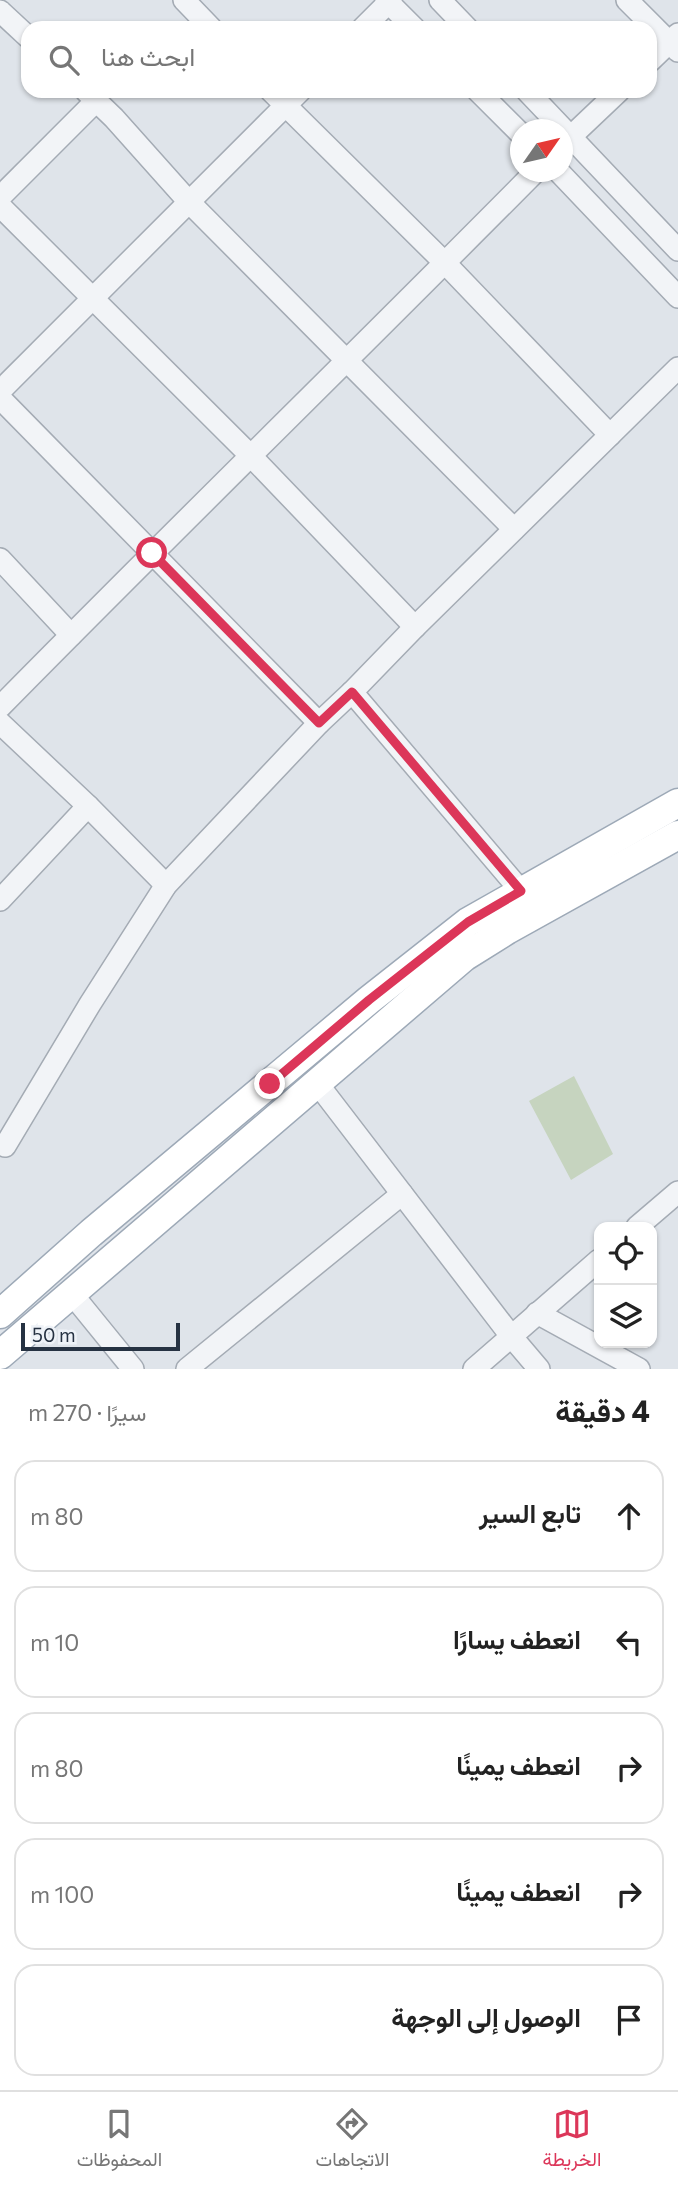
<!DOCTYPE html>
<html lang="ar">
<head>
<meta charset="utf-8">
<style>
  body { margin:0; font-family:Commissioner,Vazirmatn,sans-serif; background:#f2f2f2; color:#222; direction:rtl }
  .controls { position:absolute; right:21px; bottom:21px; display:grid; overflow:hidden; border-radius:14px; box-shadow:0 2px 5px #0004 }
  .controls button { width:63px; height:63px; display:grid; place-items:center; padding:0; border:0; border-bottom:2px solid #e0e0e0; background:#fff; color:#222; font:35px sans-serif }
  .compass { position:absolute; left:510px; top:119px; width:63px; height:63px; border-radius:50%; background:#fff; box-shadow:0 2px 5px #0004; rotate:56deg }
  .scale { position:absolute; left:21px; bottom:18px; width:159px; box-sizing:border-box; padding-left:7px; border:4px solid #263242; border-top:0; font-size:19px; line-height:24px; white-space:nowrap; color:#263242; -webkit-text-stroke:5px #eef2f7; paint-order:stroke }
  .stop { position:absolute; width:21px; height:21px; margin:-16px; border:5px solid #dc3659; border-radius:50%; background:#fff }
  .stop.end { background:#dc3659; border-color:#fff; box-shadow:0 2px 7px #0008 }
  .list { margin:0; padding:0; list-style:none }
  h2 { display:flex; justify-content:space-between; align-items:center; height:91px; margin:0; padding:0 28px; font-size:30px }
  h2 small { font-size:23px; font-weight:400; color:#767676 }
  .list li { display:grid; grid-template-columns:46px 1fr auto; gap:21px; align-items:center; box-sizing:border-box; height:112px; margin:0 14px 14px; padding:0 14px; border:2px solid #e0e0e0; border-radius:21px }
  .list b { display:block; font-size:26px; white-space:nowrap }
  .list em { font-size:23px; font-style:normal; color:#767676 }
  .icon { flex:none; width:38px; height:38px; fill:none; stroke:currentColor; stroke-width:2; stroke-linecap:round; stroke-linejoin:round }
  .map { position:relative; flex:none; width:678px; height:1369px; overflow:hidden; direction:ltr }
  .search { position:absolute; background:#fff; box-shadow:0 2px 5px #0004; left:21px; right:21px; top:21px; height:77px; display:flex; align-items:center; gap:18px; box-sizing:border-box; padding:0 24px; border-radius:21px; color:#767676; font-size:26px }
  .sheet { height:721px; background:#fff }
  nav { display:flex; justify-content:space-around; align-items:center; box-sizing:border-box; height:98px; border-top:2px solid #e0e0e0; background:#fff; font-size:19px; color:#767676 }
  nav a { display:grid; justify-items:center; gap:4px }
  nav .on { color:#dc3659 }
  .map>svg:first-child { display:block }
  .green { fill:#c6d4bf }
  .lines { fill:none; stroke-linecap:round; stroke-linejoin:round }
  .minor-casing { stroke:#a4abb4; stroke-width:24 }
  .major-casing { stroke:#9da9b7; stroke-width:31 }
  .minor { stroke:#f2f4f7; stroke-width:21 }
  .major { stroke:#fff; stroke-width:28 }
  .route { stroke:#dc3659; stroke-width:9 }
</style>
</head>
<body>
<div class="map">
<svg width="678" height="1369" viewBox="0 0 678 1369">
  <rect width="100%" height="100%" fill="#dfe4ea"/>
  <polygon class="green" points="574,1076 613,1154 571,1180 529,1101"/>
  <g class="lines">
    <defs>
      <g id="minor">
        <polyline points="184,0 211,28"/>
        <polyline points="386,0 414,28"/>
        <polyline points="440,0 467,28"/>
        <polyline points="627,0 678,51"/>
        <polyline points="0,11 28,37"/>
        <polyline points="363,28 391,0"/>
        <polyline points="650,61 678,34"/>
        <polyline points="86,91 114,118 189,202 514,529"/>
        <polyline points="271,91 445,263 610,435"/>
        <polyline points="478,91 520,133"/>
        <polyline points="527,91 678,250"/>
        <polyline points="562,145 619,91"/>
        <polyline points="559,172 678,297"/>
        <polyline points="0,197 96,101"/>
        <polyline points="0,206 251,456 415,627"/>
        <polyline points="0,391 300,91"/>
        <polyline points="0,398 319,723"/>
        <polyline points="0,559 71,635"/>
        <polyline points="352,692 521,891"/>
        <path d="M0,707C177,527 358,351 535,172"/>
        <polyline points="0,723 88,806 166,885"/>
        <polyline points="0,900 88,806"/>
        <polyline points="317,1083 511,1336 539,1369"/>
        <polyline points="5,1146 90,1004 166,885 319,723 352,692 415,627 678,368"/>
        <polyline points="637,1227 678,1192"/>
        <polyline points="72,1294 133,1369"/>
        <polyline points="537,1313 639,1369"/>
        <polyline points="187,1369 402,1194"/>
        <polyline points="474,1369 599,1260"/>
      </g>
      <g id="major">
        <polyline points="0,1314 91,1233 369,1000 468,922 678,803"/>
        <polyline points="0,1355 464,957 507,930 678,835"/>
      </g>
    </defs>
    <use href="#minor" class="minor-casing"/>
    <use href="#major" class="major-casing"/>
    <use href="#minor" class="minor"/>
    <use href="#major" class="major"/>
  </g>
  <g class="lines">
    <polyline class="route" points="152,553 319,723 352,692 521,891 468,922 369,1000 270,1084"/>
  </g>
</svg>
<div class="controls">
<button><svg class="icon" aria-label="locate" viewBox="0 0 24 24"><circle cx="12" cy="12" r="6"/><path d="M12 2v4M12 18v4M2 12h4M18 12h4"/></svg></button>
<button><svg class="icon" aria-label="layers" viewBox="0 0 24 24"><path d="M12 4l9 5-9 5-9-5zM3 14l9 5 9-5"/></svg></button>
</div>
<svg class="compass" viewBox="-18 -18 36 36"><path d="M0-13l5 13h-10z" fill="#e53935"/><path d="M0 13l5-13h-10z" fill="#767676"/></svg>
<div class="scale">50 m</div>
<div class="stop" style="left:152px;top:553px"></div>
<div class="stop end" style="left:270px;top:1084px"></div>
<div class="search"><svg class="icon" aria-label="search" viewBox="0 0 24 24"><circle cx="10" cy="10" r="6"/><path d="M15 15l6 6"/></svg>ابحث هنا</div>
</div>
<section class="sheet">
<h2>4 دقيقة<small>سيرًا · 270 m</small></h2>
<ul class="list">
<li><svg class="icon" aria-label="ahead" viewBox="0 0 24 24"><path d="M12 20V5M6 11l6-6 6 6"/></svg><div><b>تابع السير</b></div><em>80 m</em></li>
<li><svg class="icon" aria-label="left" viewBox="0 0 24 24"><path d="M17 20v-9H6M10 6l-5 5 5 5"/></svg><div><b>انعطف يسارًا</b></div><em>10 m</em></li>
<li><svg class="icon" aria-label="right" viewBox="0 0 24 24"><path d="M7 20v-9h11M14 6l5 5-5 5"/></svg><div><b>انعطف يمينًا</b></div><em>80 m</em></li>
<li><svg class="icon" aria-label="right" viewBox="0 0 24 24"><path d="M7 20v-9h11M14 6l5 5-5 5"/></svg><div><b>انعطف يمينًا</b></div><em>100 m</em></li>
<li><svg class="icon" aria-label="arrive" viewBox="0 0 24 24"><path d="M6 21V4h12l-3 4 3 4H6"/></svg><div><b>الوصول إلى الوجهة</b></div></li>
</ul>
</section>
<nav>
<a class="on"><svg class="icon" aria-label="map" viewBox="0 0 24 24"><path d="M3 6l6-2 6 2 6-2v14l-6 2-6-2-6 2zM9 4v14M15 6v14"/></svg>الخريطة</a>
<a><svg class="icon" aria-label="directions" viewBox="0 0 24 24"><path d="M12 3l9 9-9 9-9-9zM9 14v-3h6M13 9l2 2-2 2"/></svg>الاتجاهات</a>
<a><svg class="icon" aria-label="saved" viewBox="0 0 24 24"><path d="M7 4h10v16l-5-4-5 4z"/></svg>المحفوظات</a>
</nav>
</body>
</html>
